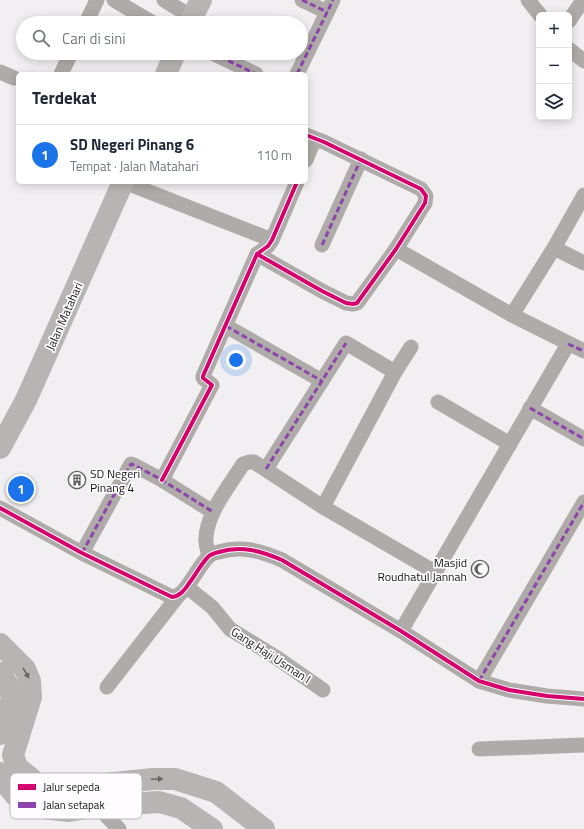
<!DOCTYPE html>
<html lang="id">
<head>
<meta charset="utf-8">
<style>
  body { margin:0; font-family:"Titillium Web",sans-serif; background:#f2f2f3; color:#1f2937 }
  .controls { position:absolute; right:12px; top:12px; display:grid; overflow:hidden; border-radius:6px; box-shadow:0 2px 10px #0003 }
  .controls button { width:36px; height:36px; display:grid; place-items:center; padding:0; border:0; border-bottom:1px solid #e0e1e3; background:#fff; color:#1f2937; font:20px sans-serif }
  .you { position:absolute; left:236px; top:360px; width:14px; height:14px; margin:-10px; border:3px solid #fff; border-radius:50%; background:#1a73e8; box-shadow:0 0 0 6px #1a73e833 }
  .badge { display:grid; place-items:center; width:26px; height:26px; border-radius:50%; background:#1a73e8; color:#fff; font-size:13px; font-weight:700 }
  .pin { position:absolute; translate:-50% -50%; border:2px solid #fff; box-shadow:0 1px 4px #0006 }
  .list { margin:0; padding:0; list-style:none }
  h2 { display:flex; justify-content:space-between; align-items:center; height:52px; margin:0; padding:0 16px; font-size:17px }
  h2 small { font-size:13px; font-weight:400; color:#747a83 }
  .list li { display:grid; grid-template-columns:26px 1fr auto; gap:12px; align-items:center; box-sizing:border-box; height:60px; padding:0 16px; border-top:1px solid #e0e1e3 }
  .list b { display:block; font-size:15px; white-space:nowrap }
  .list p { margin:0; font-size:13px; white-space:nowrap; color:#747a83 }
  .list em { font-size:13px; font-style:normal; color:#747a83 }
  .icon { flex:none; width:22px; height:22px; fill:none; stroke:currentColor; stroke-width:2; stroke-linecap:round; stroke-linejoin:round }
  .map { position:relative; flex:none; width:584px; height:829px; overflow:hidden }
  .search { position:absolute; background:#fff; box-shadow:0 2px 10px #0003; left:16px; top:16px; width:292px; height:44px; display:flex; align-items:center; gap:10px; box-sizing:border-box; padding:0 14px; border-radius:22px; color:#747a83; font-size:15px }
  .panel { position:absolute; background:#fff; box-shadow:0 2px 10px #0003; left:16px; top:72px; width:292px; height:112px; border-radius:6px }
  .map>svg:first-child { display:block }
  .lines { fill:none; stroke-linecap:round; stroke-linejoin:round }
  .street { stroke:#afaba8; stroke-width:15 }
  .secondary { stroke:#b8b4b3; stroke-width:22 }
  .quiet { stroke:#8e44ad; stroke-width:3; stroke-dasharray:6 3; stroke-linecap:butt }
  .cycleway-casing { stroke:#fefcff; stroke-width:6 }
  .cycleway { stroke:#d6006c; stroke-width:4 }
  .oneway { fill:#676465 }
  .labels { text-anchor:middle; dominant-baseline:central; stroke-width:3.5; stroke-linejoin:round; paint-order:stroke }
  .street-label { font-size:12px; fill:#161517; stroke:#fefcff }
  .poi-label { font-size:12px; fill:#161517; stroke:#fefcff; text-anchor:start }
  .key { fill:#fefcff; stroke:#b8b7b9; stroke-width:1 }
  .key-label { font-size:11px; fill:#161517 }
</style>
</head>
<body>
<div class="map">
<svg width="584" height="829" viewBox="0 0 584 829">
  <rect width="100%" height="100%" fill="#f1eff2"/>
  <g class="lines">
    <g class="street">
      <polyline points="114,0 153,23"/>
      <polyline points="164,0 192,17"/>
      <polyline points="302,0 327,12"/>
      <polyline points="528,0 540,15"/>
      <polyline points="569,21 583,0"/>
      <polyline points="86,23 97,0"/>
      <polyline points="569,49 584,61"/>
      <polyline points="212,53 256,74"/>
      <polyline points="0,72 14,78"/>
      <polyline points="61,74 71,53"/>
      <polyline points="297,74 333,0"/>
      <polyline points="306,160 312,145 318,140"/>
      <polyline points="124,182 272,240"/>
      <polyline points="322,245 361,159"/>
      <polyline points="554,248 584,263"/>
      <polyline points="396,249 512,315 584,351"/>
      <polyline points="257,254 322,291 346,303 353,304 357,303 396,249 425,203 426,196 421,189 324,142 306,135"/>
      <polyline points="512,315 554,248 584,195"/>
      <polyline points="226,326 322,381"/>
      <polyline points="438,402 510,444"/>
      <polyline points="530,408 584,439"/>
      <polyline points="266,469 346,343 395,372"/>
      <polyline points="162,480 212,385 203,378 203,376 257,254 268,246 272,240 297,182"/>
      <polyline points="323,507 395,372 411,347"/>
      <path d="M0,508L82,553L172,597C181,596 185,589 190,582C196,574 201,564 208,557C210,554 215,553 219,552C241,545 261,551 282,560L401,631L479,681L509,690L547,696L584,699"/>
      <polyline points="82,553 131,464 134,465 162,480 213,512"/>
      <path d="M209,555C207,549 205,543 206,537C208,511 230,485 243,464L249,462H254L323,507L435,572"/>
      <polyline points="187,587 212,607 230,629 277,658 323,690"/>
      <polyline points="401,631 568,344"/>
      <polyline points="479,681 584,502"/>
      <polyline points="107,687 178,596"/>
      <polyline points="479,749 584,745"/>
      <polyline points="95,801 97,806 119,829"/>
    </g>
    <g class="secondary">
      <polyline points="189,23 201,0"/>
      <polyline points="166,74 175,53"/>
      <polyline points="0,448 26,400 123,182"/>
      <polyline points="0,644 25,669 30,681 31,697 13,755 17,767 39,785 55,789 153,779 175,779 216,792 264,829"/>
      <path d="M0,673C21,700 8,707 0,734"/>
      <polyline points="0,773 6,784 16,796 27,804 42,808 69,811 97,806 159,802 181,808 212,829"/>
    </g>
    <g class="quiet">
      <polyline points="302,0 327,12"/>
      <polyline points="212,53 256,74"/>
      <polyline points="297,74 333,0"/>
      <polyline points="322,245 361,159"/>
      <polyline points="226,326 322,381"/>
      <polyline points="568,344 584,351"/>
      <polyline points="530,408 584,439"/>
      <polyline points="266,469 346,343"/>
      <polyline points="82,553 131,464 134,465 162,480 213,512"/>
      <polyline points="479,681 584,502"/>
    </g>
    <defs>
      <g id="cycleway">
        <polyline points="257,254 322,291 346,303 353,304 357,303 396,249 425,203 426,196 421,189 324,142 306,135"/>
        <polyline points="162,480 212,385 203,378 203,376 257,254 268,246 272,240 297,182"/>
        <path d="M0,508L82,553L172,597C181,596 185,589 190,582C196,574 201,564 208,557C210,554 215,553 219,552C241,545 261,551 282,560L401,631L479,681L509,690L547,696L584,699"/>
      </g>
    </defs>
    <use href="#cycleway" class="cycleway-casing"/>
    <use href="#cycleway" class="cycleway"/>
  </g>
  <defs><path id="oneway-solid" d="M-6-.8H1V-3.2L6.5 0L1 3.2V.8H-6Z"/></defs>
  <g class="oneway">
    <use href="#oneway-solid" transform="translate(26 673) rotate(60)"/>
    <use href="#oneway-solid" transform="translate(157 779) rotate(-2)"/>
  </g>
  <defs>
    <symbol id="building-ring" viewBox="-11 -11 22 22"><circle r="9.5" fill="#fefcff" stroke="#636164" stroke-width="1.5"/><path d="M-4-6H4V6H1V3H-1V6H-4ZM-2.5-4.3h1.7v1.8h-1.7ZM.8-4.3h1.7v1.8H.8ZM-2.5-1h1.7V.8h-1.7ZM.8-1h1.7V.8H.8Z" fill="#636164"/></symbol>
    <symbol id="mosque-ring" viewBox="-11 -11 22 22"><circle r="9.5" fill="#fefcff" stroke="#636164" stroke-width="1.5"/><path d="M3.5-4.9A6 6 0 1 0 3.5 4.9A5 5 0 1 1 3.5-4.9Z" fill="#636164"/></symbol>
  </defs>
  <g fill-rule="evenodd">
    <use href="#building-ring" x="67" y="470" width="20" height="20"/>
    <use href="#mosque-ring" x="470" y="559" width="20" height="20"/>
  </g>
  <g class="labels">
    <g class="street-label">
      <text transform="translate(64 316) rotate(-66)">Jalan Matahari</text>
      <text transform="translate(271 655) rotate(33)">Gang Haji Usman I</text>
    </g>
    <g class="poi-label">
      <text x="90" y="473">SD Negeri<tspan x="90" dy="14">Pinang 4</tspan></text>
      <text x="467" y="562" text-anchor="end">Masjid<tspan x="467" dy="14">Roudhatul Jannah</tspan></text>
    </g>
  </g>
  <rect x="10" y="773" width="132" height="46" rx="6" class="key"/>
  <rect x="18" y="784" width="18" height="6" fill="#d6006c"/>
  <rect x="18" y="802" width="18" height="6" fill="#8e44ad"/>
  <g class="key-label">
    <text x="43" y="791">Jalur sepeda</text>
    <text x="43" y="809">Jalan setapak</text>
  </g>
</svg>
<div class="controls">
<button>+</button>
<button>−</button>
<button><svg class="icon" aria-label="layers" viewBox="0 0 24 24"><path d="M12 4l9 5-9 5-9-5zM3 14l9 5 9-5"/></svg></button>
</div>
<div class="you"></div>
<div class="pin badge" style="left:21px;top:489px">1</div>
<div class="search"><svg class="icon" aria-label="search" viewBox="0 0 24 24"><circle cx="10" cy="10" r="6"/><path d="M15 15l6 6"/></svg>Cari di sini</div>
<section class="panel">
<h2>Terdekat<small></small></h2>
<ul class="list">
<li><span class="badge">1</span><div><b>SD Negeri Pinang 6</b><p>Tempat · Jalan Matahari</p></div><em>110 m</em></li>
</ul>
</section>
</div>
</body>
</html>
